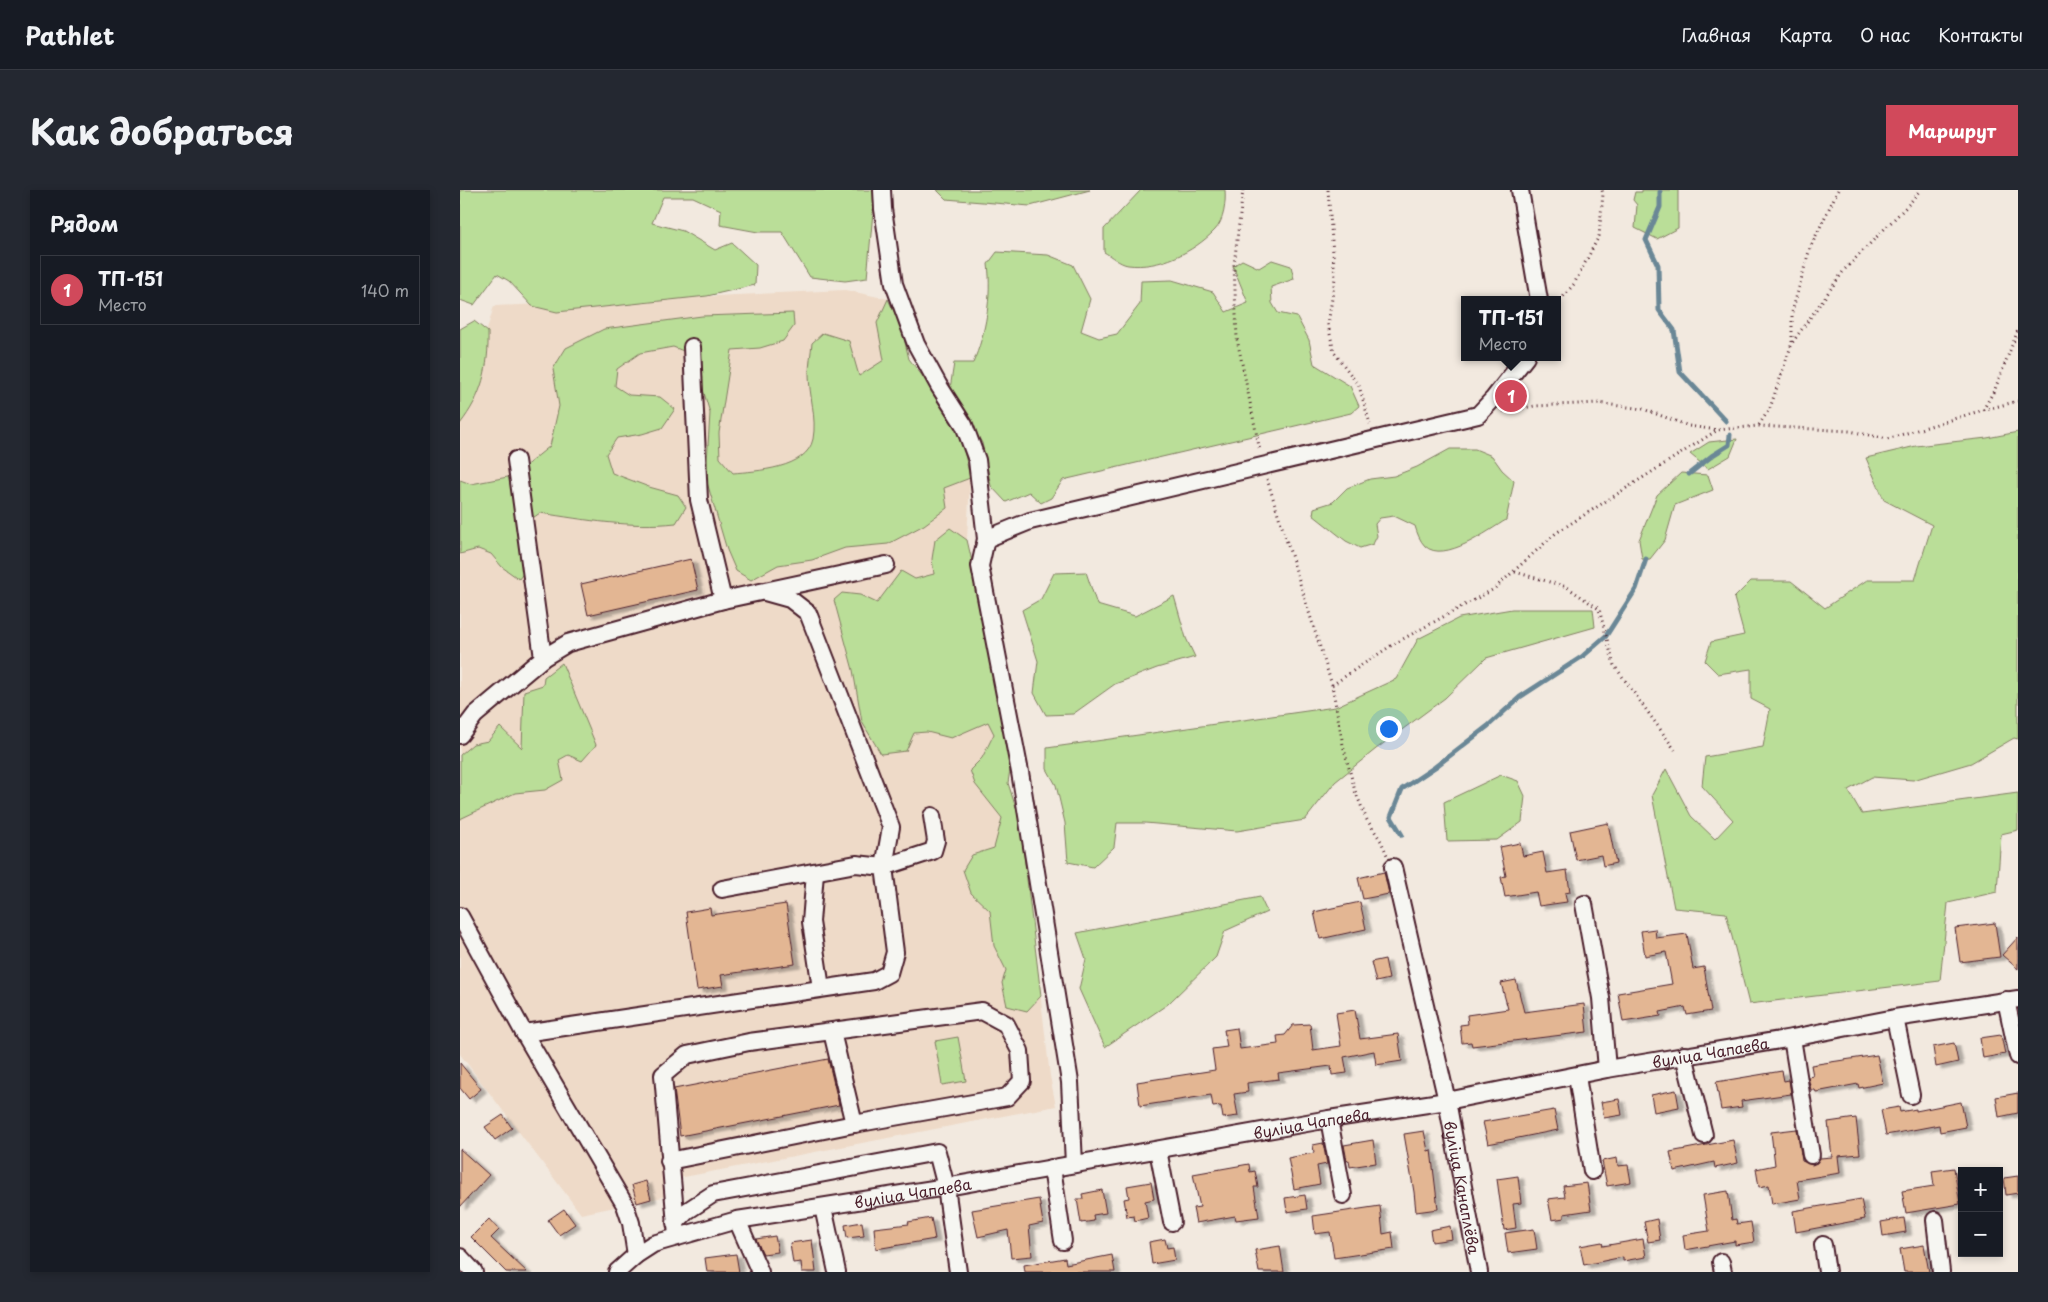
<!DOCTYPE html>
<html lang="ru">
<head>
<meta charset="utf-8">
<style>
  body { margin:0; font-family:"Playpen Sans",sans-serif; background:#242831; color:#f1f3f6 }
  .controls { position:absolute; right:15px; bottom:15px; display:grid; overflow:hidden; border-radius:0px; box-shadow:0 2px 8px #0003 }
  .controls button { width:45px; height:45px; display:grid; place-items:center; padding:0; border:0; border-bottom:1px solid #363941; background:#171b24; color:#f1f3f6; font:25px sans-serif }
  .you { position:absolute; left:928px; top:538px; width:18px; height:18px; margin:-12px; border:4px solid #fff; border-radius:50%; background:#1a73e8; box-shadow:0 0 0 8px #1a73e833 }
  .badge { display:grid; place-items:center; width:32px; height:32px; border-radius:50%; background:#d1495b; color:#fff; font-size:16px; font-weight:700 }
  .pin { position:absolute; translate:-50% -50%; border:2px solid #fff; box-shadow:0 1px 5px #0006 }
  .popup { position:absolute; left:1001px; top:106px; width:100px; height:65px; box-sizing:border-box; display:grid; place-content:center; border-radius:0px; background:#171b24; filter:drop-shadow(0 1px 4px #0005); font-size:16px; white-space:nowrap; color:#9ea1a6 }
  .popup b { font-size:19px; color:#f1f3f6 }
  .popup::after { content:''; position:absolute; left:50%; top:100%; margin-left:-10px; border:10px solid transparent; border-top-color:#171b24 }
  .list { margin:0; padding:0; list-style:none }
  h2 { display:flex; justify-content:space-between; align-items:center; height:65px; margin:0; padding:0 20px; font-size:21px }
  h2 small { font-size:16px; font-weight:400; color:#9ea1a6 }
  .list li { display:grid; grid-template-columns:32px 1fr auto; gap:15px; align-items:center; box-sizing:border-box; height:70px; margin:0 10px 10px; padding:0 10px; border:1px solid #363941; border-radius:0px }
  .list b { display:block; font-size:19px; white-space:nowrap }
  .list p { margin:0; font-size:16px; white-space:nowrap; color:#9ea1a6 }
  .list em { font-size:16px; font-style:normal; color:#9ea1a6 }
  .map { position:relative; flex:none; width:1558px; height:1082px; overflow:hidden; border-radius:0px }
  header { display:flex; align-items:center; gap:30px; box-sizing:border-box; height:70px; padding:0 25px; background:#171b24; border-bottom:1px solid #363941 }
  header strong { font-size:24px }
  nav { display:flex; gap:28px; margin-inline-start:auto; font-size:18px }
  .intro { display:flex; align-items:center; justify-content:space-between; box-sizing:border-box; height:120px; padding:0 30px }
  h1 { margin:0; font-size:35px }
  .button { padding:12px 22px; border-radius:0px; background:#d1495b; color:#fff; font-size:18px; font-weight:700 }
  main { display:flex; gap:30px; padding:0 30px }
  aside { flex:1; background:#171b24; border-radius:0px; box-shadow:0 2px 8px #0003 }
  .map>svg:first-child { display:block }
  .built { fill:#eedac8 }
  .green { fill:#bade98; stroke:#827e62 }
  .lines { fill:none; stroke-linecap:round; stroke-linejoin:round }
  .stream { stroke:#6a8796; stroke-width:5 }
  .building { fill:#e3b693; stroke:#4a1f2b; filter:url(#shadow) }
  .minor-casing { stroke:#4a1f2b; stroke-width:20 }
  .path { stroke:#4a1f2b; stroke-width:3; stroke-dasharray:1 4; stroke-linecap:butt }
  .minor { stroke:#f6f6f2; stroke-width:16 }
  .labels { text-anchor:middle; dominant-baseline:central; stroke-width:4; stroke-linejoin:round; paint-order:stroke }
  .street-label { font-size:15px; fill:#4a1f2b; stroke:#f6f6f2 }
</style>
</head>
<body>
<header>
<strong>Pathlet</strong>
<nav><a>Главная</a><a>Карта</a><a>О нас</a><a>Контакты</a></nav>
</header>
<div class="intro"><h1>Как добраться</h1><a class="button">Маршрут</a></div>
<main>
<aside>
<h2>Рядом<small></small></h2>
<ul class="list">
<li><span class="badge">1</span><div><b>ТП-151</b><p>Место</p></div><em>140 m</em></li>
</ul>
</aside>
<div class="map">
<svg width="1558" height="1082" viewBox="0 0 1558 1082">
  <defs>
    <filter id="shadow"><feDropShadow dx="5.5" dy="3" stdDeviation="1" flood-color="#0004"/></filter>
  </defs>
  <rect width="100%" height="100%" fill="#f2e9df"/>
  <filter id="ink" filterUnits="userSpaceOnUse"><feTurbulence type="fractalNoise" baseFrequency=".02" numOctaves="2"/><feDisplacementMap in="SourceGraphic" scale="10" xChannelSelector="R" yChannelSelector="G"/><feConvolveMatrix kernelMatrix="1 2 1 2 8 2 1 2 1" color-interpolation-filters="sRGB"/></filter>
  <g filter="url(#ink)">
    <polygon class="built" points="385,100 428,109 441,136 449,169 476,203 500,241 510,288 507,350 522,414 552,564 548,593 560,631 590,886 596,916 219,988 213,1005 121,1024 0,864 0,230 34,116"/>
    <g class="green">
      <polygon points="0,0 415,0 407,88 385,91 350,87 322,42 298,42 260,35 261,20 233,7 203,7 192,33 223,41 255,60 272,53 296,75 295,95 247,106 97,122 72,116 49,91 37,84 14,115 0,110"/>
      <polygon points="477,0 630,0 570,16 486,9"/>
      <path d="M681,0H765C766,12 764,31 755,40C734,62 699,79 668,75C660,74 651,66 644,62V39Z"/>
      <polygon points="1182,0 1218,0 1218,38 1197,49 1175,38 1177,15 1173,10 1175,2 1182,2"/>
      <path d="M537,62L588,65L613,75L630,109L621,141L639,148L657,144L680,114L681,91L712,90L753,102L766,122L788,113L773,76L782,70L799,78L812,70L831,76L834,89L811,97L812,113L818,123L837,127L849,150L854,174L890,196L899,216L891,223L603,290L591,308L581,313L569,302L546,312L531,296L522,253L490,199L494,173H513C526,143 532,106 528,74Z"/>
      <path d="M428,109L441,136L449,169L476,203L500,241L510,288L484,298L487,318L464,335L428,354L385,358L352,370L318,375L291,390L276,381L267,360L246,289L250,223L241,193L242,168L213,157L180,163L157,179L155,196L169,205L200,207L215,219L202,238L182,244L157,248L146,264L152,283L189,297L218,305L226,317L216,333C170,338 126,330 80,323L61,336L59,356L67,378L59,389L42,377L31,364L18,359L0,364V290L11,294L53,286L90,256L99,216L93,179L106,158L144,139L242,126L333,123L334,136L323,151L300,158L272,160L259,243L260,268L273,283C296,281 347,279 353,249C357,228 349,205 349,184C349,174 351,163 352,153L363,143L389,151L399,186L424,170L417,133Z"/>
      <path d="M14,131L28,142C29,177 22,206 0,234V139Z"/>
      <polygon points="1558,242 1558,549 1554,548 1511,573 1453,590 1412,587 1388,600 1402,624 1558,603 1558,640 1541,644 1537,702 1488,713 1480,791 1289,814 1266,723 1214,718 1192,605 1206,579 1231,626 1255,649 1273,630 1242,596 1245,567 1303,557 1310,519 1291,509 1291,479 1258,484 1245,471 1251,452 1284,445 1274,408 1291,391 1331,391 1365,418 1407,390 1455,390 1472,335 1424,310 1406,268 1456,256 1527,248"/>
      <polygon points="1277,249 1270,266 1248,279 1230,264 1249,252"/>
      <path d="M990,259H1015L1032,266L1042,280L1054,291L1046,330C1029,340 984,374 965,356C960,351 957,343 955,336L934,326L920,328L915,334L917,346L913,354L900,358L886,351L853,325L854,318L873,312L887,298L910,289L934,286L957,277Z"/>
      <polygon points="1221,283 1248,285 1253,300 1215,315 1205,350 1190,369 1182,369 1179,350 1197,305"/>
      <polygon points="490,338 507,350 522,414 552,564 548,593 560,631 581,806 567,821 547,816 542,793 546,780 534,756 530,721 511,703 503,680 512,665 534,658 542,628 515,594 510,580 522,568 534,544 528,532 491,548 467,542 454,543 446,561 421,564 402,532 393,480 374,410 382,403 400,405 417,413 441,381 455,389 474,384 472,369 475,350"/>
      <polygon points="626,382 637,415 675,426 714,406 726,448 735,467 697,478 655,494 613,524 586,525 574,503 578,471 562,420 581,409 594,383"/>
      <polygon points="1052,419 1133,419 1135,437 1026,468 985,508 916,559 875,592 845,630 777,641 685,633 657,633 654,657 633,677 608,672 605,633 596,595 587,579 587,558 875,517 936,489 958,449 999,428"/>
      <polygon points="102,473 136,555 122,571 108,565 99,570 103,590 85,600 55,603 0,629 0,565 13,554 28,551 40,537 62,558 64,501 83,495 84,487"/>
      <polygon points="1041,585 1058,591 1065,606 1062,632 1037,650 987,651 984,612"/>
      <polygon points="800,707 807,722 765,741 756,767 708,814 645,857 619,799 626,769 617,743"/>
      <polygon points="498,847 506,891 482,895 475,851"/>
    </g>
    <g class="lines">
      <g class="stream">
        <polyline points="1200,2 1200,17 1186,50 1198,75 1199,120 1214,140 1220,182 1266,231"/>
        <polyline points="1229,284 1253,265 1269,255 1270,245"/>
        <polyline points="942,645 931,627 942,599 975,577 1028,536 1060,507 1123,466 1146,446 1176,399 1186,369"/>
      </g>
    </g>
    <g class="building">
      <polygon points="231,369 238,400 128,425 121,394"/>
      <polygon points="1148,633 1156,673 1143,676 1141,665 1116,670 1110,641"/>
      <polygon points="1060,653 1063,666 1083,662 1087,683 1107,680 1110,702 1105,703 1107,712 1079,716 1076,702 1045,707 1041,687 1046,686 1040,657"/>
      <polygon points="924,682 929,704 903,709 898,688"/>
      <polygon points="900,712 906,739 860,749 854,722"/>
      <polygon points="326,714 335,774 261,785 263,796 237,800 226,722 250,718 251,725"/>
      <polygon points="1535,733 1540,767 1500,772 1495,738"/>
      <polygon points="1195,739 1196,748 1227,744 1233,779 1244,777 1251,821 1227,825 1225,817 1200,822 1201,826 1163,832 1158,803 1212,794 1206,762 1185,766 1181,741"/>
      <polygon points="1558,747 1558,779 1542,765"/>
      <polygon points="925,769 929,789 916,792 911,772"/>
      <polygon points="1056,790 1064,822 1124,814 1127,842 1012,856 1011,852 1002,853 1000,835 1008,834 1007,825 1048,819 1041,793"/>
      <polygon points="895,820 900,849 938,844 942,871 916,875 914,861 884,867 887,883 872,885 871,876 818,883 819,889 787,893 788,902 774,904 778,926 763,928 761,916 753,917 751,905 680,916 677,892 755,880 752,859 767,857 764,840 777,838 780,859 818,854 817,846 825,845 833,835 850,834 853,860 881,856 876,823"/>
      <polygon points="1541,845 1545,864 1523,868 1520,848"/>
      <polygon points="1494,853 1498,872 1476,877 1473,857"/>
      <polygon points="1417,865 1423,893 1399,898 1398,894 1356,902 1355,900 1351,900 1348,887 1353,886 1351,875"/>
      <polygon points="368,869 379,915 220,946 214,899"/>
      <polygon points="0,873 21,899 9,909 0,898"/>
      <polygon points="1322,881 1324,891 1329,890 1331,904 1281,911 1282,917 1261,920 1256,892"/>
      <polygon points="1216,900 1219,917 1194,922 1191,905"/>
      <polygon points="1558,903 1558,923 1539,927 1536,907"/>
      <polygon points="1159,909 1162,925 1144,928 1141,912"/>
      <polygon points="1501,912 1506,937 1480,942 1479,935 1426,945 1421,920 1439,917 1440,922 1456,919 1456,921"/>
      <polygon points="1094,920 1098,940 1028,954 1023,932"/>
      <polygon points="43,925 52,938 35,950 25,937"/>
      <polygon points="1396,928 1400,964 1378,966 1380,983 1337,990 1340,1009 1312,1014 1309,995 1299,997 1296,979 1315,975 1311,942 1337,939 1342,971 1352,975 1357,973 1360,968 1372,967 1368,932"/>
      <polygon points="964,941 968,961 971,960 978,1019 956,1022 954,1002 944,944"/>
      <polygon points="913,950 916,973 890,977 889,970 887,971 884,955"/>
      <polygon points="1273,950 1278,973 1255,978 1254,972 1214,981 1210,962"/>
      <polygon points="863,953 867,974 857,976 860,994 834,999 828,968 854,963 853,955"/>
      <polygon points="0,959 29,985 0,1017"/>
      <polygon points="1157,968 1158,976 1168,975 1171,992 1147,996 1142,971"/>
      <polygon points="789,974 790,982 795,981 798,997 794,997 799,1027 776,1030 775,1026 736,1033 733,1018 740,1017 733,984"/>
      <polygon points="1494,978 1500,1014 1446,1023 1442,1001 1474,996 1472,981"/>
      <polygon points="1058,986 1061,1013 1053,1014 1056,1038 1044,1040 1037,989"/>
      <polygon points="1558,986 1558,1003 1546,1005 1544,988"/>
      <polygon points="186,991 191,1009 177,1013 172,995"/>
      <polygon points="691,992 694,1009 685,1011 688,1028 675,1031 674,1026 667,1027 664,1009 669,1008 667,996"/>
      <polygon points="1127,993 1131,1020 1104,1024 1104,1028 1092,1030 1088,1009 1105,1007 1103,996"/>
      <polygon points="642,1000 646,1023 633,1025 634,1031 621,1033 617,1009 623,1009 622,1004"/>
      <polygon points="1268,1001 1272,1030 1276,1029 1277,1034 1291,1032 1294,1052 1275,1055 1275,1051 1225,1060 1223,1045 1249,1041 1243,1005"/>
      <polygon points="845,1005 847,1019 827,1022 825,1008"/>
      <polygon points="579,1009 583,1033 569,1036 572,1066 551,1068 548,1040 518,1047 512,1020"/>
      <polygon points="1401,1009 1405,1029 1336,1042 1333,1021"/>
      <polygon points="920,1016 923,1044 932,1042 934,1059 874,1068 870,1042 855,1044 853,1026"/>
      <polygon points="104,1019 115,1034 99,1045 88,1030"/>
      <polygon points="471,1028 475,1049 416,1059 414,1038 449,1034 448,1032"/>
      <polygon points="1444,1028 1446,1042 1423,1046 1421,1032"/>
      <polygon points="29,1029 39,1040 31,1048 67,1082 46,1082 11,1047"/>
      <polygon points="1197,1029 1200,1050 1188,1052 1184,1032"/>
      <polygon points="402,1032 404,1046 387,1048 385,1035"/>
      <polygon points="990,1036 992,1049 972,1052 970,1040"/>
      <polygon points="1074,1039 1077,1059 1048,1063 1045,1043"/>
      <polygon points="315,1046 318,1062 303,1064 296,1049"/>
      <polygon points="705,1049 707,1058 713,1057 715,1070 692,1074 689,1052"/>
      <polygon points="1183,1049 1186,1067 1163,1071 1163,1067 1124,1075 1120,1056 1142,1052 1143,1056"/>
      <polygon points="352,1050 356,1082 342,1082 341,1072 333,1073 330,1053"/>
      <polygon points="1464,1055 1469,1082 1444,1082 1440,1059"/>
      <polygon points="820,1056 824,1082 799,1082 795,1060"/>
      <polygon points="276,1064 279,1082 247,1082 245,1068"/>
      <polygon points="652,1065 655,1082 565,1082 564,1075 605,1068 606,1074"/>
    </g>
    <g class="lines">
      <defs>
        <g id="minor">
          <polyline points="422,0 423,19 434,94 456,154 479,196 504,235 517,270 526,349 520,376 560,582 610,892 614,974"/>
          <polyline points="1060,0 1079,110"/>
          <polyline points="232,157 239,310 263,410"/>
          <polyline points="56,270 83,468"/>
          <polyline points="526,349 570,331 1018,225 1034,208 1066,167"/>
          <polyline points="305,402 330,409 348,423 431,637 424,677 473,661 476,651 472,626"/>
          <polyline points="0,545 15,525 83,468 108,453 263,410 426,375"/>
          <path id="s1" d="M933,677L987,911L1019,1082"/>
          <polyline points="355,683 351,732 361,798"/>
          <polyline points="1124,714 1141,808 1147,879"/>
          <polyline points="0,726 64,843 165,1015 171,1033 176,1065"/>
          <polyline points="1546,810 1558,866"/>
          <polyline points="1435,828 1451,905"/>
          <polyline points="372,842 394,934"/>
          <polyline points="64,843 414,791 429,783 435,762 424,677 396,674 262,699"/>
          <polyline points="1332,848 1351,965"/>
          <polyline points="1224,865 1244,945"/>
          <polyline points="1117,886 1132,981"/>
          <polyline points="869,929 883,1005"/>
          <polyline points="698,960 712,1032"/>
          <polyline points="209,971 394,934 547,907 562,891 560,861 546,834 522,821 289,852 227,865 203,885 217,1046"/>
          <polyline points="592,978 603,1051"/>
          <polyline points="363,1017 377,1082"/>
          <polyline points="277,1030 300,1082"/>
          <polyline points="1475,1030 1481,1082"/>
          <polyline points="215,1033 227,1021 253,1004 477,962 486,997 498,1082"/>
          <polyline points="1363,1055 1367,1082"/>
          <polyline points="0,1067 14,1082"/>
          <polyline points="1261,1072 1263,1082"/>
          <path id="s2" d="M157,1082L176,1065L193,1054L277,1030L486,997L869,929L987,911L1147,879L1332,848L1435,828L1558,809"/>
        </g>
      </defs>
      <use href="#minor" class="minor-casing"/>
      <g class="path">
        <polyline points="783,0 774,75 777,149 800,261"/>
        <polyline points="868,0 875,88 868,135 874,162 899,196 910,234"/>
        <polyline points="1097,114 1114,94 1139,46 1143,4 1142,0"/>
        <polyline points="1332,152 1332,122 1350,58 1378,0"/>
        <polyline points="1523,220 1535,199 1558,140"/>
        <polyline points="1043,221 1075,216 1137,213 1183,219 1229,236 1257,240 1298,236 1390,241 1427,249 1523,220 1558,211"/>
        <polyline points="1299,235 1310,218 1332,153 1385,79 1450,13 1460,0"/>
        <polyline points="807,289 872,495 883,555 895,601 907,630 921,651 927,665"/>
        <polyline points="1055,382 1107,397 1139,419 1154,475 1215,560"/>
        <polyline points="872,495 932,455 1034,399 1096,343 1256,241"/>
      </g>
      <use href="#minor" class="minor"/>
    </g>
  </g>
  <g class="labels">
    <g class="street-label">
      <text stroke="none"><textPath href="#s2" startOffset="1121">вуліца Чапаева</textPath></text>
      <text stroke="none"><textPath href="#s2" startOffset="716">вуліца Чапаева</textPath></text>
      <text stroke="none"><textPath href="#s1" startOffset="328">вуліца Канаплёва</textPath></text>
      <text stroke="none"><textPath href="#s2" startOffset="311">вуліца Чапаева</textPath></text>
    </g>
  </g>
</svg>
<div class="controls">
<button>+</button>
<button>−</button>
</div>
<div class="you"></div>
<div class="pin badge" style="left:1051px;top:206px">1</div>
<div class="popup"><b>ТП-151</b>Место</div>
</div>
</main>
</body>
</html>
